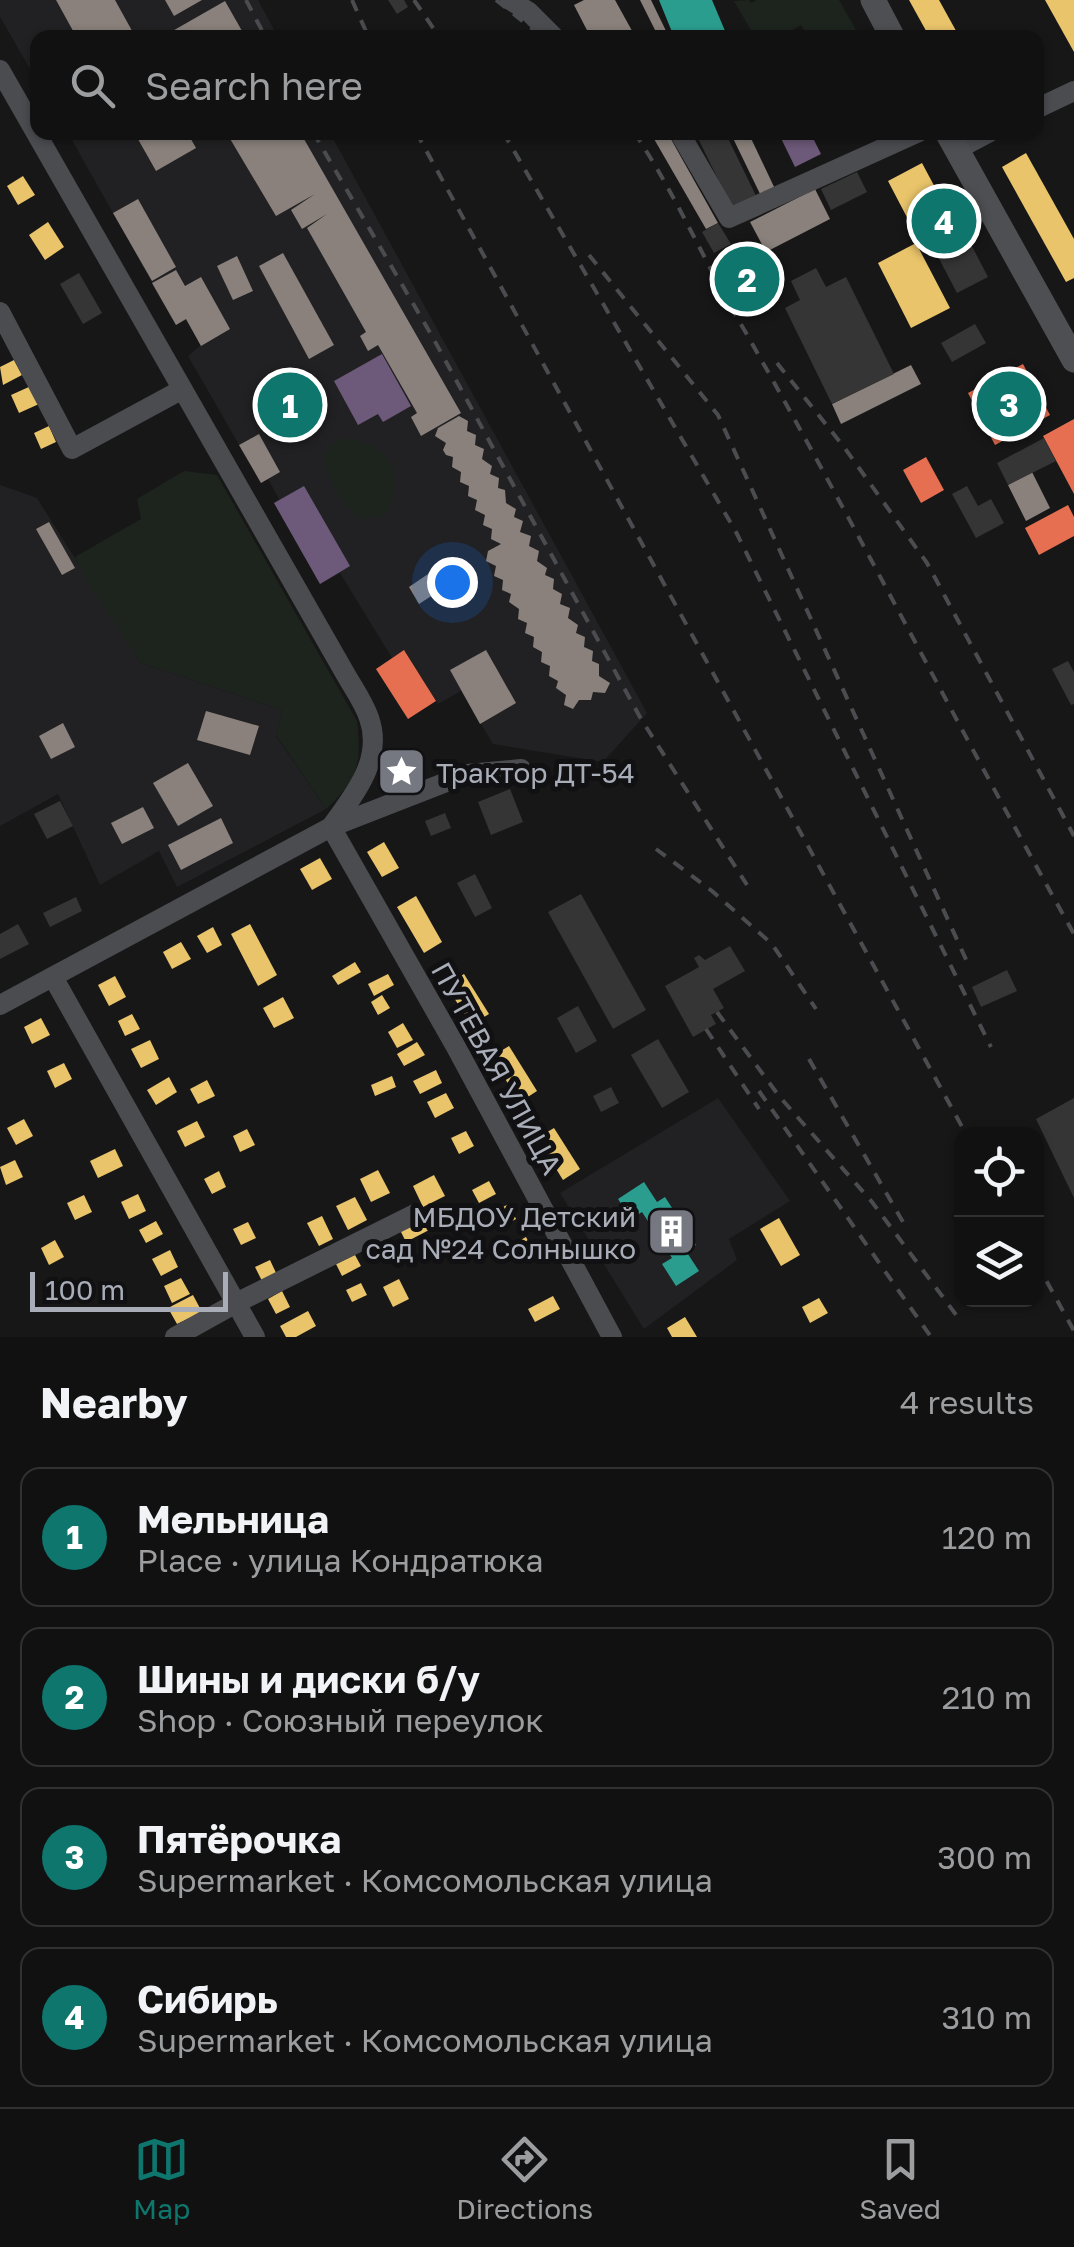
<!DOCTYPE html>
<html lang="en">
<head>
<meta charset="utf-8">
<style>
  body { margin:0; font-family:"Golos Text",sans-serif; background:#1a1a1a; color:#f1f3f6 }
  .controls { position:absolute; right:30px; bottom:30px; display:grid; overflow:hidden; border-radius:20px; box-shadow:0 2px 8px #0004 }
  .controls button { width:90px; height:90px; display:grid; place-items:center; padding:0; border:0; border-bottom:2px solid #303131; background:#111; color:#f1f3f6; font:50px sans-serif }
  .scale { position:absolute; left:30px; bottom:25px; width:198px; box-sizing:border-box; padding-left:10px; border:5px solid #a8adb8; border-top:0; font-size:28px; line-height:35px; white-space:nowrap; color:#a8adb8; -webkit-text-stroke:8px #111113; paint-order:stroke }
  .you { position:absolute; left:452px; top:582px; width:35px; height:35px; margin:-25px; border:8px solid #fff; border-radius:50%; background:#1a73e8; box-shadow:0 0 0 15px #1a73e833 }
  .badge { display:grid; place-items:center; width:65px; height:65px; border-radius:50%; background:#0f766e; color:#fff; font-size:32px; font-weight:700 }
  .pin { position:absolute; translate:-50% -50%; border:5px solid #fff; box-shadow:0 2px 10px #0006 }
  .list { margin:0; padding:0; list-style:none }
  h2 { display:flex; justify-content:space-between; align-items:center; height:130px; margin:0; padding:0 40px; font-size:42px }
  h2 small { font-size:32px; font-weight:400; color:#9c9d9f }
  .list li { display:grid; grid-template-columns:65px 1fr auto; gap:30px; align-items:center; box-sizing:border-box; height:140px; margin:0 20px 20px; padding:0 20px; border:2px solid #303131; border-radius:20px }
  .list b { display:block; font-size:38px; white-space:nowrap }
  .list p { margin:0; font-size:32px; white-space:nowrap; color:#9c9d9f }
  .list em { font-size:32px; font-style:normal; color:#9c9d9f }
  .icon { flex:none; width:55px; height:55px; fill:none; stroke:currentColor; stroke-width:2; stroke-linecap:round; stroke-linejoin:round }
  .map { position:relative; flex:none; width:1074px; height:1337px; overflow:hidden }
  .search { position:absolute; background:#111; box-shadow:0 2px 8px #0004; left:30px; right:30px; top:30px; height:110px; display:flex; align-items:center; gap:25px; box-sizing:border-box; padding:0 35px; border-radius:20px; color:#9c9d9f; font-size:38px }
  .sheet { height:770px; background:#111 }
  nav { display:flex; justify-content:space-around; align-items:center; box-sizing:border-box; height:140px; border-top:2px solid #303131; background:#111; font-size:28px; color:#9c9d9f }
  nav a { display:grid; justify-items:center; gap:5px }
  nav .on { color:#0f766e }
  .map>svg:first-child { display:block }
  .built { fill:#212123 }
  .green { fill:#1d241e }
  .homes { fill:#e9c46a }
  .shops { fill:#e76f51 }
  .offices { fill:#6d597a }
  .schools { fill:#2a9d8f }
  .industry { fill:#8a817c }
  .building { fill:#353536 }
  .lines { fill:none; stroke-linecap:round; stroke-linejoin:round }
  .minor { stroke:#4b4c50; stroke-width:20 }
  .major { stroke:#4d4f52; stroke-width:25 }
  .rail { stroke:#4b4c4f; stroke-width:4; stroke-dasharray:12 10; stroke-linecap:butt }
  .labels { text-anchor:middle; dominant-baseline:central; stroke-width:10; stroke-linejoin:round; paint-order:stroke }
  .poi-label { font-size:28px; fill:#a8adb8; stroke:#111113; text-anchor:start }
  .street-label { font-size:28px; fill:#a8adb8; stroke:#111113 }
</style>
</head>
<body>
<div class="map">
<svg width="1074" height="1337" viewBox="0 0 1074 1337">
  <rect width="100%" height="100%" fill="#171717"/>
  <g class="built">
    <polygon points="0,0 258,0 278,37 38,38 37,81 0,17"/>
    <polygon points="68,133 330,133 647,713 603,762 493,744 461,691 438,704 405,651 392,658 340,573 320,584 274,503 279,499 268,479 261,483 188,356 201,345 186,320 176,325"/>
    <polygon points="0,485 37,498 141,663 282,710 276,736 326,809 177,887 159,851 100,885 58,794 0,826"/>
    <polygon points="718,1098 790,1201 729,1239 737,1260 644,1329 560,1193"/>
  </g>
  <g class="green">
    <polygon points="749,0 751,3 757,0 839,0 860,37 808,37 801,25 780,37 755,37 734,1"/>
    <path d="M338,439C386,437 410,475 384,516L361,519C342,505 327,478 323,454Z"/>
    <path d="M184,471L217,475L357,721C362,765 358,779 326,809L276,735L282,710L141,663L86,580L75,557L141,519L137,499Z"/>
  </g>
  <g class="homes">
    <polygon points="909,0 939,0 960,38 930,38"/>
    <polygon points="1045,0 1074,0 1074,52"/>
    <polygon points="1026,153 1074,239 1074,278 1066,282 1002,167"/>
    <polygon points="922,163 938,193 919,203 927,217 911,225 888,181"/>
    <polygon points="23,176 35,195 18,205 7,186"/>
    <polygon points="48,222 64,247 45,260 29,235"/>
    <polygon points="916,243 950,308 911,328 878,263"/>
    <polygon points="14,360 22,375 3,385 0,367"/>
    <polygon points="31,386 39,404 19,413 11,395"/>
    <polygon points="49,426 56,442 41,449 34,433"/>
    <polygon points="384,842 399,868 382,877 367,852"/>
    <polygon points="320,858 332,879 312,890 300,869"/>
    <polygon points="416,896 442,942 424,953 397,907"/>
    <polygon points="250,924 277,975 258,986 231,934"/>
    <polygon points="213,927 222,945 207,953 197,936"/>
    <polygon points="181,942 191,959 172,969 163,952"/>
    <polygon points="355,962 361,972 338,985 332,976"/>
    <polygon points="388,974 394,985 374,996 368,984"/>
    <polygon points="464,974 489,1014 471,1025 446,985"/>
    <polygon points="115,976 126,997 109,1006 98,985"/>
    <polygon points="382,995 390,1008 378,1015 371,1002"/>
    <polygon points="283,997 294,1018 274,1028 263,1008"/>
    <polygon points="132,1014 140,1029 125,1036 118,1021"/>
    <polygon points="41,1018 50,1035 32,1044 24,1027"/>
    <polygon points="403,1023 413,1040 397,1048 388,1032"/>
    <polygon points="150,1040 159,1059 141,1068 131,1049"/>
    <polygon points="417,1042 425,1055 404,1066 397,1054"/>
    <polygon points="509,1046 537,1091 520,1102 491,1057"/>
    <polygon points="64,1063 72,1079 55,1088 47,1071"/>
    <polygon points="436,1070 442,1083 420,1094 413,1081"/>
    <polygon points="392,1076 396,1087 375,1096 371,1085"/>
    <polygon points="169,1077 177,1092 156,1105 147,1090"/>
    <polygon points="207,1080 215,1096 198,1104 190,1089"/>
    <polygon points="446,1093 454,1108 435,1118 427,1102"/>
    <polygon points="24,1119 33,1136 16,1145 7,1128"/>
    <polygon points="197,1121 205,1137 185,1147 177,1131"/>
    <polygon points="554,1128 580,1169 563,1180 537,1138"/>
    <polygon points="247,1129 255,1145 240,1152 233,1136"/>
    <polygon points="466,1131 474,1146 459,1154 451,1138"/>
    <polygon points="115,1149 123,1166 98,1178 90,1161"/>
    <polygon points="15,1160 23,1177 6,1185 0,1167"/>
    <polygon points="378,1170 390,1193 371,1202 360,1179"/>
    <polygon points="219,1171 226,1187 212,1194 204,1179"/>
    <polygon points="434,1175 445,1196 423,1207 413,1186"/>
    <polygon points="489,1181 496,1194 479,1203 472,1190"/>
    <polygon points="138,1194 146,1211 129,1219 121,1202"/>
    <polygon points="84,1195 92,1212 75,1220 67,1203"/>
    <polygon points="355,1197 367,1220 348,1230 336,1206"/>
    <polygon points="509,1204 516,1219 498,1229 490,1213"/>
    <polygon points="322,1216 333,1239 319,1246 307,1223"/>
    <polygon points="779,1218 800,1255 781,1266 760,1229"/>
    <polygon points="423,1219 429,1230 406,1242 400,1230"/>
    <polygon points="156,1221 163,1234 146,1243 139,1230"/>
    <polygon points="248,1222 256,1238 241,1245 233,1229"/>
    <polygon points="526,1237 534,1253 516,1262 508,1247"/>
    <polygon points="55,1240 64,1257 49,1265 41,1248"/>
    <polygon points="170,1250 178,1267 161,1276 152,1259"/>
    <polygon points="355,1255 361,1266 342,1276 336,1264"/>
    <polygon points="270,1260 277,1275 263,1283 255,1267"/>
    <polygon points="181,1278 190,1294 172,1303 164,1286"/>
    <polygon points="399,1279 409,1299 393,1307 383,1287"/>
    <polygon points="361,1283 367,1295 352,1302 346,1290"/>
    <polygon points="282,1291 290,1307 276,1314 268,1299"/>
    <polygon points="193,1295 202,1312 177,1324 168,1308"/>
    <polygon points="553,1296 560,1309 535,1322 528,1309"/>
    <polygon points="819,1298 828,1313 810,1323 802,1307"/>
    <polygon points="308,1311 316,1326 296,1337 286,1337 280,1326"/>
    <polygon points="685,1317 697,1337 672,1337 667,1328"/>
  </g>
  <g class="shops">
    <polygon points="947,197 965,233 942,245 924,209"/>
    <polygon points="746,254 770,291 749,305 725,268"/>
    <polygon points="1023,364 1050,415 995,445 968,393"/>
    <polygon points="1074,419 1074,494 1043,436"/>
    <polygon points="926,457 944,490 921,503 903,470"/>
    <polygon points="1068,505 1074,517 1074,536 1039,555 1025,528"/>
    <polygon points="404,650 436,701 408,719 376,669"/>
  </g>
  <g class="offices">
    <polygon points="778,132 810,132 821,154 795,167"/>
    <polygon points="382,354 411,406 383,422 378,414 358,425 334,381"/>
    <polygon points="304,486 350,566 320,584 274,503"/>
  </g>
  <g class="schools">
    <polygon points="659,0 712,0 728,38 679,38 675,31 672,32"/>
    <polygon points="644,1182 657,1202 665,1197 696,1245 686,1251 699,1271 676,1286 662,1264 672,1258 642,1212 631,1219 618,1199"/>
  </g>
  <g class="industry">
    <polygon points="56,0 115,0 136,38 77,38"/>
    <polygon points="165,0 202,0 174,16"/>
    <polygon points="584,0 615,0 636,38 591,38 574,5"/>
    <polygon points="640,0 651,0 668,35 659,38"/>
    <polygon points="225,1 246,38 172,38 169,33"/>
    <polygon points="134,132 187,132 196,148 156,171"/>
    <polygon points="226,132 300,132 461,413 421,436 411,417 417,413 378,345 368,351 360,336 366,332 307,228 327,214 302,229 291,210 315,194 276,216"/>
    <polygon points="650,132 667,132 718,223 706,229"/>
    <polygon points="730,132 748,132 776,191 762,198"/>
    <polygon points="815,189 830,219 766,252 750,222"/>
    <polygon points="138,199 176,267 152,281 113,213"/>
    <polygon points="283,253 334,345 309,359 259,266"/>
    <polygon points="237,256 253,291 233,300 217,266"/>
    <polygon points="176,270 185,286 201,277 230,329 201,346 186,319 176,325 152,283"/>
    <polygon points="911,365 921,384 841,424 832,404"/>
    <polygon points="459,416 468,421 467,431 476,435 475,445 484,449 482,459 492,466 490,474 499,478 498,488 505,490 506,503 516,509 514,517 523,521 520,532 531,536 529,546 539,551 537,561 547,568 545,575 554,579 553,589 562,594 560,604 570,608 568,618 578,625 576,633 585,637 584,647 593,651 592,661 599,664 599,676 610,683 605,693 593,692 591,700 579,700 573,709 564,705 566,695 556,688 558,681 549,676 550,666 541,662 542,652 533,647 534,637 525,633 527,623 518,619 519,609 509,602 511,594 502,590 503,580 494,576 496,566 486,561 488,551 501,544 491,539 492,529 483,525 485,515 475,510 477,500 468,496 469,486 460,482 461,472 452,467 453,457 446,455 443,450 446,443 435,436 438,428"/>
    <polygon points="259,434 280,472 261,483 239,445"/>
    <polygon points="1032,472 1050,508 1026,521 1008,485"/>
    <polygon points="49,522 75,568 62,575 36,529"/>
    <polygon points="431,572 442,589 419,604 409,587"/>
    <polygon points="486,650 516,703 480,724 450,670"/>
    <polygon points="206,711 259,726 250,755 197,740"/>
    <polygon points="63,723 75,747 51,759 39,736"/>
    <polygon points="188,763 213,806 178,826 153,783"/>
    <polygon points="143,807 154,828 122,844 111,823"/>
    <polygon points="221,818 233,843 181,870 168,845"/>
  </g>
  <g class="building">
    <polygon points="388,0 404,0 408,7 397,14"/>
    <polygon points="695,132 725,132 758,200 734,212"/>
    <polygon points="857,172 867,192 831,210 821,189"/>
    <polygon points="718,223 731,244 714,253 702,232"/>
    <polygon points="965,233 988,277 957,293 934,249"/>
    <polygon points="816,268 826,287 846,277 894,374 832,404 785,308 800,300 791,281"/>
    <polygon points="79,273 102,313 83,324 60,284"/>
    <polygon points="975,324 986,343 952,362 941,343"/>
    <polygon points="1044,438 1056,461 1008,485 997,463"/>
    <polygon points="967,486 978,506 991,499 1004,523 976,538 952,494"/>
    <polygon points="1068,661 1074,672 1074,704 1071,705 1052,669"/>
    <polygon points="510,789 523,822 491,835 478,802"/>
    <polygon points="60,801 73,826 47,839 34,814"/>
    <polygon points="445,813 451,828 431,836 425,821"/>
    <polygon points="475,874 492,908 475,917 457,883"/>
    <polygon points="581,894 646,1010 613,1029 548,912"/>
    <polygon points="76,897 82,911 50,927 43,913"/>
    <polygon points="18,924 29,944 0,959 0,934"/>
    <polygon points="730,946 745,971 713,989 724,1008 711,1015 716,1024 693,1037 665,986 699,967 694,958 699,955 705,960"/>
    <polygon points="1007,970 1017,991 981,1007 972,987"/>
    <polygon points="578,1006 597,1041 576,1053 557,1018"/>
    <polygon points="658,1039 689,1092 662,1108 631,1055"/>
    <polygon points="611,1087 619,1103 601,1112 593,1096"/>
    <polygon points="1074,1098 1074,1198 1036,1119"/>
  </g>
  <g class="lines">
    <g class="minor">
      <polyline points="510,0 529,12 555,38"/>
      <path d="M0,70L346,675C354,689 364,703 369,718C384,760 353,796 331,827L0,1005"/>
      <polyline points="1036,109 1074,91"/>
      <polyline points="679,132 729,218 919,132"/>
      <polyline points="956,150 990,132"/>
      <polyline points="0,312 72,449 181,390"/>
      <polyline points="521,769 467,774 331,827 456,1047 612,1337"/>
      <polyline points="53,977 255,1337"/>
      <polyline points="175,1337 238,1302 415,1214"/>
    </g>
    <g class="major">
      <polyline points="873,0 893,38"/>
      <polyline points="947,132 1074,360"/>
    </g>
    <g class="rail">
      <polyline points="246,0 266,38"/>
      <polyline points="352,0 369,38"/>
      <polyline points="414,0 440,38"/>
      <polyline points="496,0 544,38"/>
      <polyline points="313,132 432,336 641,719 747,885"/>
      <polyline points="416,132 966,1134"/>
      <polyline points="503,132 736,532 991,1047"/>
      <path d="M634,132C673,190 700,252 734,312C852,517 958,728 1074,934"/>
      <polyline points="589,255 718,415 969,966"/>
      <polyline points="777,363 844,447 927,563 1074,836"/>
      <polyline points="656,849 712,891 772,944 816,1009"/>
      <polyline points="717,1012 779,1096 872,1202 957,1316"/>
      <polyline points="706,1029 759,1109"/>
      <polyline points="809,1059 907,1229"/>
      <polyline points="759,1091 931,1337"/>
      <polyline points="1036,1262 1074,1331"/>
    </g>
  </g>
  <defs>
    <symbol id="sight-square" viewBox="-11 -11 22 22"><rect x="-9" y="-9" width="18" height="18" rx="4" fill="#757880" stroke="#111113"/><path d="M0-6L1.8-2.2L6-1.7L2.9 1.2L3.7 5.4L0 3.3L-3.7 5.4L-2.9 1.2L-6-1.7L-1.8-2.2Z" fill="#fff"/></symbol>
    <symbol id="building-square" viewBox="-11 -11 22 22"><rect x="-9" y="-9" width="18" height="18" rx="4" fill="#757880" stroke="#111113"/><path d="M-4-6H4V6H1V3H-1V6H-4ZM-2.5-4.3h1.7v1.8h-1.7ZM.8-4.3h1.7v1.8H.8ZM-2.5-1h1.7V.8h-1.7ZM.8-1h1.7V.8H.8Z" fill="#fff"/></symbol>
  </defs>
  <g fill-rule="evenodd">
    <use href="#sight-square" x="374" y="744" width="55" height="55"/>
    <use href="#building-square" x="644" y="1204" width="55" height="55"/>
  </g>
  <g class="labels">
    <g class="poi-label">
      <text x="436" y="772">Трактор ДТ-54</text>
      <text x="636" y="1216" text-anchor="end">МБДОУ Детский<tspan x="636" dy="32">сад №24 Солнышко</tspan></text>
    </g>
    <g class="street-label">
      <text transform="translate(497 1068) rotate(61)">ПУТЕВАЯ УЛИЦА</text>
    </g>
  </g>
</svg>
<div class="controls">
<button><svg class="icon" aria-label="locate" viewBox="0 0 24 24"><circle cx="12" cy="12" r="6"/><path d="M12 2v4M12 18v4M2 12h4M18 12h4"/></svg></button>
<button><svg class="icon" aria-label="layers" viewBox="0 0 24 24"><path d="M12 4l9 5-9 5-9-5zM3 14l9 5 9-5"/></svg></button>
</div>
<div class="scale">100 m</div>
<div class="you"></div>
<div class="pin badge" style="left:290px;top:405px">1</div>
<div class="pin badge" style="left:747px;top:279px">2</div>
<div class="pin badge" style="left:1009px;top:404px">3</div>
<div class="pin badge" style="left:944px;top:221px">4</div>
<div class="search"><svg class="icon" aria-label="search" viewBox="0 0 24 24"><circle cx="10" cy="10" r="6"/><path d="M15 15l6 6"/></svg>Search here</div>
</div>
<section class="sheet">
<h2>Nearby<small>4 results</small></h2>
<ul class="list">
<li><span class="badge">1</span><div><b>Мельница</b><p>Place · улица Кондратюка</p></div><em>120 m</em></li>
<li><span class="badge">2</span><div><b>Шины и диски б/у</b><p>Shop · Союзный переулок</p></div><em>210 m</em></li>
<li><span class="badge">3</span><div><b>Пятёрочка</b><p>Supermarket · Комсомольская улица</p></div><em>300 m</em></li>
<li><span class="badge">4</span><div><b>Сибирь</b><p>Supermarket · Комсомольская улица</p></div><em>310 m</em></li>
</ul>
</section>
<nav>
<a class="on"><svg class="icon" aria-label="map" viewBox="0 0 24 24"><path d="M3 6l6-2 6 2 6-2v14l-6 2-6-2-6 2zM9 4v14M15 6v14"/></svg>Map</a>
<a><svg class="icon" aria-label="directions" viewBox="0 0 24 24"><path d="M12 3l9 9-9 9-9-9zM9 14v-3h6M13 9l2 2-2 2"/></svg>Directions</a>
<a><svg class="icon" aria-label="saved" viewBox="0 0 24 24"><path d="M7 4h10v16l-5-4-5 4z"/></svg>Saved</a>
</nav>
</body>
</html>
